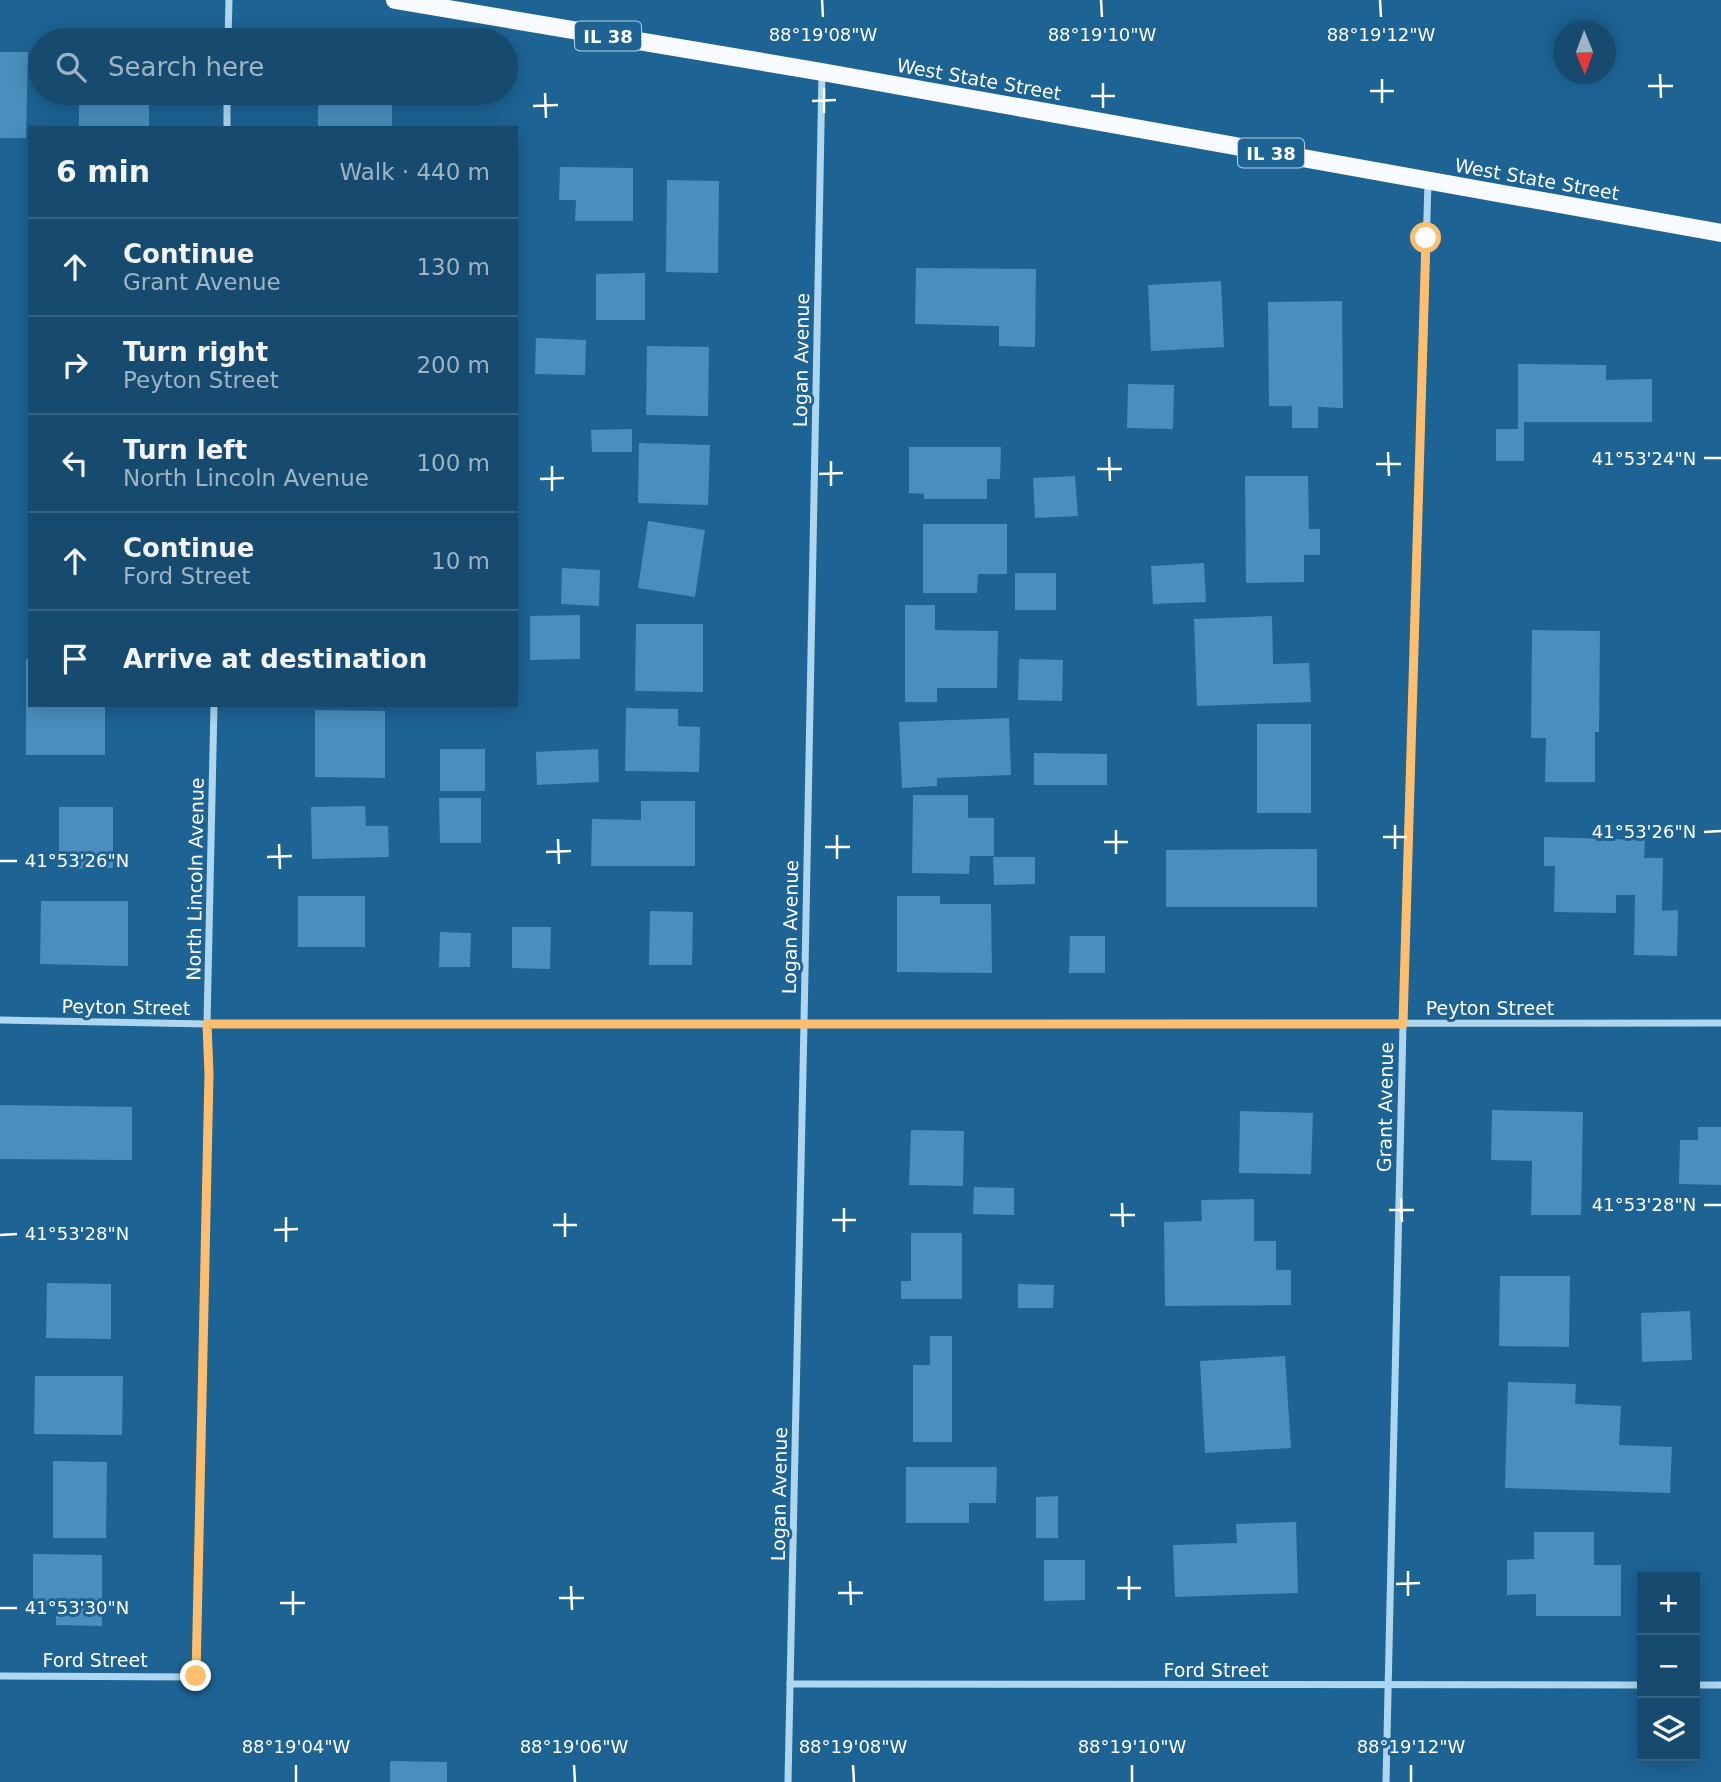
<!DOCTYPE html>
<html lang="en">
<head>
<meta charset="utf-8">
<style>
  body { margin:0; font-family:"DejaVu Sans",sans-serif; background:#235477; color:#f1f3f6 }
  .controls { position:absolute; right:21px; bottom:21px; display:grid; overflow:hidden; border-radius:0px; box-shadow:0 4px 18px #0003 }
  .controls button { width:63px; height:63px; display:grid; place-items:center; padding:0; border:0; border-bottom:2px solid #356282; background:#164a6f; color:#f1f3f6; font:35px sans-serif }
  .compass { position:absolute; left:1553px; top:21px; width:63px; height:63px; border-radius:50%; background:#164a6f; box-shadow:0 4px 18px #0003; rotate:179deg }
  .stop { position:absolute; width:21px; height:21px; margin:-16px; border:5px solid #febe6e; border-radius:50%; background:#fff }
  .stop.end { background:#febe6e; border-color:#fff; box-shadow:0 2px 7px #0008 }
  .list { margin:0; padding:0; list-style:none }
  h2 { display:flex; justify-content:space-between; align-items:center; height:91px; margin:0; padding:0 28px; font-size:30px }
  h2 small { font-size:23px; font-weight:400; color:#9eb3c3 }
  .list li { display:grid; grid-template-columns:46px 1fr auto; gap:21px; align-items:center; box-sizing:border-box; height:98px; padding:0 28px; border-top:2px solid #356282 }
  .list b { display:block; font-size:26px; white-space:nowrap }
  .list p { margin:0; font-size:23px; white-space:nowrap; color:#9eb3c3 }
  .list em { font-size:23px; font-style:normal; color:#9eb3c3 }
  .icon { flex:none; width:38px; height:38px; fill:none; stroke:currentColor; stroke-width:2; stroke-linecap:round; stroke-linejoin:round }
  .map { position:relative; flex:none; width:1721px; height:1782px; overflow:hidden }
  .search { position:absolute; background:#164a6f; box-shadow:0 4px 18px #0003; left:28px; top:28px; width:490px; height:77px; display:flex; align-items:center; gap:18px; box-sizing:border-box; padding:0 24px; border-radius:38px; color:#9eb3c3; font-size:26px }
  .panel { position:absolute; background:#164a6f; box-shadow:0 4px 18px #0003; left:28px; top:126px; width:490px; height:581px; border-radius:0px }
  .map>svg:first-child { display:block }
  .building { fill:#4a8ebd }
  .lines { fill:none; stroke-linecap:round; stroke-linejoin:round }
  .street { stroke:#afd6ef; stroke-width:7 }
  .primary { stroke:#f7fbff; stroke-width:18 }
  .route { stroke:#febe6e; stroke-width:9 }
  .ticks { fill:none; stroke:#fff; stroke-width:2.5 }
  .labels { text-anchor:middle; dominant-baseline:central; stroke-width:6; stroke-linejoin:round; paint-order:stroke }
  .shield { fill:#1d6394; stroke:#bbd0df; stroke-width:2 }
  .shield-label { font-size:18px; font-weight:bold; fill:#fff }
  .street-label { font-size:19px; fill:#fff; stroke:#1d6394 }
  .ticks-label { font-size:18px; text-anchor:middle; fill:#fff; stroke:#1d6394; stroke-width:6; stroke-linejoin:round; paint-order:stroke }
</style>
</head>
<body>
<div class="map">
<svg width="1721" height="1782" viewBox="0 0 1721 1782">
  <rect width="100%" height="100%" fill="#1d6394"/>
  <g class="building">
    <polygon points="0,52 28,52 26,138 0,138"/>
    <rect x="79" y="93" width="70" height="35"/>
    <polygon points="318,104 392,105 392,128 318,128"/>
    <polygon points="560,167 633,168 633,221 575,221 576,200 559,200"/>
    <polygon points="667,180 719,181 718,273 666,272"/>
    <polygon points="916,268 1036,269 1035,347 999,346 999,326 915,324"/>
    <polygon points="645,273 645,320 596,320 596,274"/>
    <polygon points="1221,281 1224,347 1151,351 1148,285"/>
    <polygon points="1342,301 1343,408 1318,407 1318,428 1292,428 1292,406 1269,406 1268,302"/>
    <polygon points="536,338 586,340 585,375 535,374"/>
    <polygon points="647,346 709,347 708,416 646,415"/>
    <polygon points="1518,364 1606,365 1606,380 1652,379 1652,422 1524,422 1524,461 1496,461 1496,429 1518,429"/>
    <polygon points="1128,384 1174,385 1173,429 1127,428"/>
    <polygon points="632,429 632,452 592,452 591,430"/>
    <polygon points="639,443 710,445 708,505 638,503"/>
    <polygon points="909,447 1001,447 1000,479 987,479 987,499 924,499 924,494 909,493"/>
    <polygon points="1075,476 1078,516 1035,518 1033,478"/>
    <polygon points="1245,476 1308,476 1309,529 1320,529 1320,555 1304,555 1304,582 1246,583"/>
    <polygon points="648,521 705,530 695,597 638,588"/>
    <polygon points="923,524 1007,524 1007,574 978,574 977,593 923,593"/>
    <polygon points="1204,563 1206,602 1153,604 1151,566"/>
    <polygon points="562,568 600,570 599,606 561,604"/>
    <rect x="1015" y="573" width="41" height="37"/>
    <polygon points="905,605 935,605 935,630 998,631 997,688 937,688 937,702 905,702"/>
    <polygon points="580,615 580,659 530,660 530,616"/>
    <polygon points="1272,616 1273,664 1309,663 1311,702 1197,706 1194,619"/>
    <polygon points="636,624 703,624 703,692 635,691"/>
    <polygon points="1532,630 1600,631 1599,732 1595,732 1595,782 1545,782 1546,738 1531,738"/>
    <polygon points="26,659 30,659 30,705 105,705 105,755 26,755"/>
    <polygon points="1019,659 1063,660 1062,701 1018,700"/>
    <polygon points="626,708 678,709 678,726 700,727 699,772 625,771"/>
    <polygon points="315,710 385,711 385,778 315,777"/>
    <polygon points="1009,718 1011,775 937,778 937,786 902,788 899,722"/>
    <rect x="1257" y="724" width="54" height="89"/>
    <rect x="440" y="749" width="45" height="42"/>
    <polygon points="598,749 599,782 537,785 536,752"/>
    <polygon points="1034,753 1107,754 1107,785 1034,785"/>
    <polygon points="913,795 968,795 968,818 994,818 994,856 970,856 969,874 912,873"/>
    <polygon points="439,798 481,798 481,843 440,843"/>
    <polygon points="641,801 695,801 695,866 591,866 592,819 641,820"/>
    <polygon points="365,806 366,826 388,826 389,857 312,859 311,807"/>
    <polygon points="59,807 113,807 113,868 59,869"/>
    <polygon points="1544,837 1645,840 1644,858 1663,858 1662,911 1678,910 1677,956 1634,955 1635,895 1616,895 1616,913 1554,912 1555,866 1544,866"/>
    <polygon points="1317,849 1317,907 1166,907 1166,850"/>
    <polygon points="993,857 1035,857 1035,884 994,885"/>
    <rect x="298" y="896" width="67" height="51"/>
    <polygon points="897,896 940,896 940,904 991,904 992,973 897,972"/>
    <polygon points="41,901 128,901 128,966 40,964"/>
    <polygon points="650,911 693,912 692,965 649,965"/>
    <polygon points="512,927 551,927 550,969 512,968"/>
    <polygon points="440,932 471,933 470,967 439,967"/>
    <polygon points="1070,936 1105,936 1105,973 1069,973"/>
    <polygon points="0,1105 132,1107 132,1160 0,1159"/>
    <polygon points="1492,1110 1583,1112 1581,1215 1531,1215 1532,1161 1491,1160"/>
    <polygon points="1240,1111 1313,1113 1311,1174 1239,1173"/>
    <polygon points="1698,1127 1721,1127 1721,1185 1679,1184 1680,1140 1698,1140"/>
    <polygon points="911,1130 964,1131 963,1186 909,1185"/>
    <polygon points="974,1187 1014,1188 1014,1215 973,1214"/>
    <polygon points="1254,1199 1254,1241 1276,1241 1276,1270 1291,1270 1291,1305 1165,1306 1164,1222 1202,1221 1201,1200"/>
    <polygon points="911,1233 962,1233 962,1299 901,1299 901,1281 911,1281"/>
    <polygon points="1500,1276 1570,1276 1569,1347 1499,1346"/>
    <polygon points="47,1283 111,1284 111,1339 46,1338"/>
    <polygon points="1018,1284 1054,1285 1053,1308 1018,1308"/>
    <polygon points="1690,1311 1692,1360 1642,1362 1641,1313"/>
    <polygon points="930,1336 952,1336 952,1442 913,1442 913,1365 930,1365"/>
    <polygon points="1285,1356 1291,1448 1205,1453 1200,1361"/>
    <polygon points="35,1376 123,1376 122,1435 34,1434"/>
    <polygon points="1508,1382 1576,1384 1575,1404 1621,1406 1619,1445 1672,1447 1670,1493 1505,1488"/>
    <polygon points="53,1461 107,1462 106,1538 53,1538"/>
    <polygon points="906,1467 997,1467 996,1503 969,1503 969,1523 906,1523"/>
    <polygon points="1058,1496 1058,1538 1036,1538 1036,1497"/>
    <polygon points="1296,1522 1298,1593 1175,1597 1173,1545 1237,1543 1236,1524"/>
    <polygon points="1534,1532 1594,1532 1594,1565 1621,1565 1621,1616 1536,1616 1536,1594 1507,1595 1507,1560 1534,1559"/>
    <polygon points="33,1554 102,1555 102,1626 56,1625 56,1605 33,1605"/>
    <polygon points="1044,1560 1085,1560 1085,1600 1044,1601"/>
    <polygon points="390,1761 447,1762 447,1782 390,1782"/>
  </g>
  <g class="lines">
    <g class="street">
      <polyline points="228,40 229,0"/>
      <polyline points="227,128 227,93"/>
      <polyline points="0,1020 207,1024 1721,1023"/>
      <polyline points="0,1676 196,1677 209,1074 207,1024 214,705"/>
      <polyline points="790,1684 1642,1685"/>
      <polyline points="1695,1685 1721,1685"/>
      <polyline points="788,1782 804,1023 822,73"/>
      <polyline points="1386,1782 1403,1024 1428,182"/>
    </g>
    <polyline class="primary" points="395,0 822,72 1721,233"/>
  </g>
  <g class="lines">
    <polyline class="route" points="196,1676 209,1074 207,1024 1403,1024 1426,238"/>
  </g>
  <path class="ticks" d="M822,0L823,17M1101,0L1102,17M1380,0L1381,17M1660,74L1661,98M1382,79V103M1103,83V108M1648,86H1673M824,88V113M1370,91H1394M545,93L546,118M1091,96H1115M812,101L836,100M533,106L558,105M1388,452L1389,476M1109,457L1110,481M1704,458H1721M831,461V486M1376,464H1401M552,466V491M1097,469H1122M819,474L843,473M540,479L564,478M1395,825V849M1116,830V854M1704,832L1721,831M837,835V859M1383,837H1407M558,839L559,864M1104,842H1128M279,844L280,869M825,847H850M546,852L571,851M267,857L292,856M0,861H17M1401,1198L1402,1222M1122,1203L1123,1227M1704,1205H1721M844,1208V1232M1389,1210H1414M565,1213V1237M1110,1215H1135M286,1217V1242M832,1220H856M553,1225H577M274,1230L298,1229M0,1235L17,1234M1408,1571V1596M1129,1576V1600M850,1581L851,1605M1396,1584L1420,1583M571,1586L572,1610M1117,1588H1141M293,1591V1615M838,1593H863M559,1598H584M280,1603H305M0,1608H17M296,1765V1782M574,1765L575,1782M853,1765L854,1782M1132,1765V1782M1411,1765V1782"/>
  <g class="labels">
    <g class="shield">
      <rect x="575" y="21.5" width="66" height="29" rx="5"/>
      <rect x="1238" y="138.5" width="66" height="29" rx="5"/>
    </g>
    <g class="shield-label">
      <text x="608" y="36">IL 38</text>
      <text x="1271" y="153">IL 38</text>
    </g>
    <g class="street-label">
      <text transform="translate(979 79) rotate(10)">West State Street</text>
      <text transform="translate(1537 179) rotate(10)">West State Street</text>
      <text transform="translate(801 360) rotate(-89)">Logan Avenue</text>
      <text transform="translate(195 879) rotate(-89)">North Lincoln Avenue</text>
      <text transform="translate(790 927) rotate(-89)">Logan Avenue</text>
      <text transform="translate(126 1007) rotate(1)">Peyton Street</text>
      <text x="1490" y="1008">Peyton Street</text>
      <text transform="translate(1385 1107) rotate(-89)">Grant Avenue</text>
      <text transform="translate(779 1494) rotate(-89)">Logan Avenue</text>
      <text x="95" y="1660">Ford Street</text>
      <text x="1216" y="1670">Ford Street</text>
    </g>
  </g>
  <g class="ticks-label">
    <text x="823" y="41">88°19'08"W</text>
    <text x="1102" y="41">88°19'10"W</text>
    <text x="1381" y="41">88°19'12"W</text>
    <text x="1644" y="465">41°53'24"N</text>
    <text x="1644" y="838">41°53'26"N</text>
    <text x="77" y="867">41°53'26"N</text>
    <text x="1644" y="1211">41°53'28"N</text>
    <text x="77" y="1240">41°53'28"N</text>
    <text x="77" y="1614">41°53'30"N</text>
    <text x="296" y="1753">88°19'04"W</text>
    <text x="574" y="1753">88°19'06"W</text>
    <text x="853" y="1753">88°19'08"W</text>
    <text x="1132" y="1753">88°19'10"W</text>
    <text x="1411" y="1753">88°19'12"W</text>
  </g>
</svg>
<div class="controls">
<button>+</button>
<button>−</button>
<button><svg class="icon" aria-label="layers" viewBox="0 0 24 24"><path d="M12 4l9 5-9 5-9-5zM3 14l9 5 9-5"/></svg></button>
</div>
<svg class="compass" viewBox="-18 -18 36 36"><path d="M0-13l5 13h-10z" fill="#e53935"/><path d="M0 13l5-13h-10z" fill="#9eb3c3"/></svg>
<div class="stop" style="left:1426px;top:238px"></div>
<div class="stop end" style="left:196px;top:1676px"></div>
<div class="search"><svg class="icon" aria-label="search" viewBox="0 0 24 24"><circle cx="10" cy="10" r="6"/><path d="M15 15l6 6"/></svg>Search here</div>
<section class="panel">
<h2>6 min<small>Walk · 440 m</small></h2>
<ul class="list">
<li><svg class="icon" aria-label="ahead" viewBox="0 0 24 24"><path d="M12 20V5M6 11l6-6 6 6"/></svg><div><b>Continue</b><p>Grant Avenue</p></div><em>130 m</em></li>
<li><svg class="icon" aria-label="right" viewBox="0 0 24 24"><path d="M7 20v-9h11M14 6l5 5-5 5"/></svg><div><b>Turn right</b><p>Peyton Street</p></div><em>200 m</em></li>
<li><svg class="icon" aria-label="left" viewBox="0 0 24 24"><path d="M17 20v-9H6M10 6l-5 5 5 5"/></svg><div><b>Turn left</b><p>North Lincoln Avenue</p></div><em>100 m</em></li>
<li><svg class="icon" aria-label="ahead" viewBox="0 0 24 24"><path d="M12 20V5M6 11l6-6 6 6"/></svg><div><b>Continue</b><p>Ford Street</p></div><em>10 m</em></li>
<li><svg class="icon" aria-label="arrive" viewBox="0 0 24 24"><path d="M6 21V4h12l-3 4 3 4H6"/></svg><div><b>Arrive at destination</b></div></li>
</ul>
</section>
</div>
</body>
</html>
